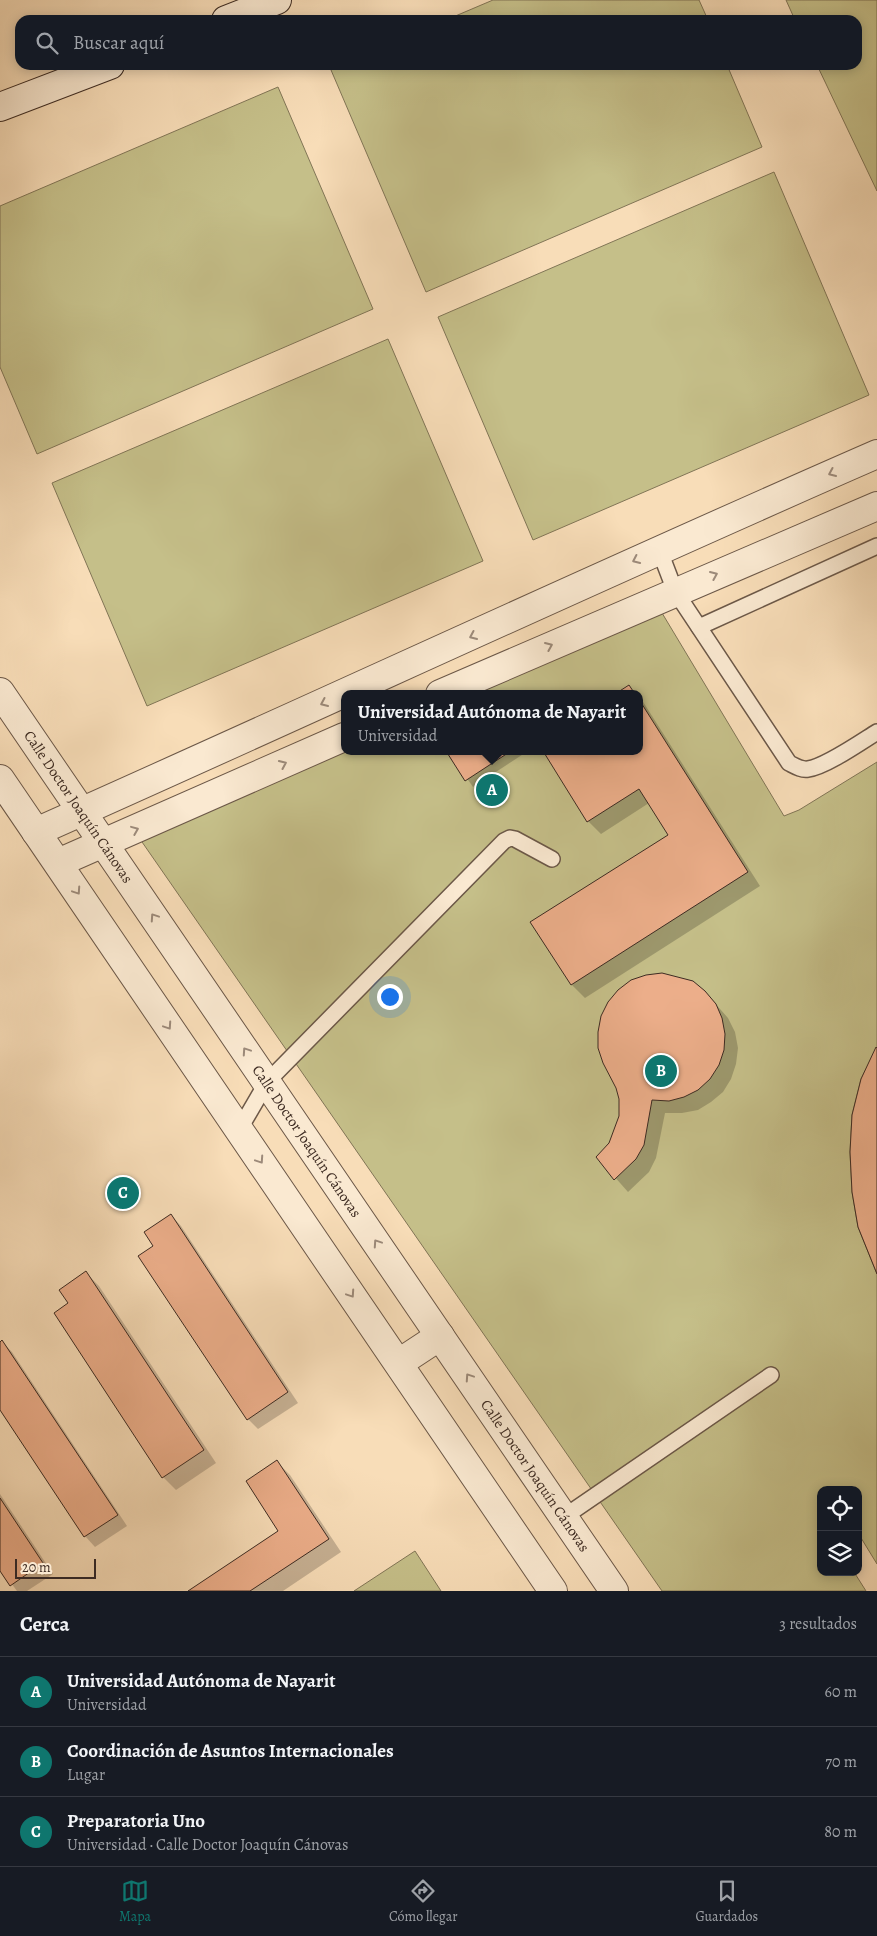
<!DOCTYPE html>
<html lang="es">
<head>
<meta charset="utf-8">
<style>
  body { margin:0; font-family:Alegreya,serif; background:#20242c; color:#f1f3f6 }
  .controls { position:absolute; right:15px; bottom:15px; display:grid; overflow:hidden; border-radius:10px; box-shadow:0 2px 12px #0003 }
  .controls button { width:45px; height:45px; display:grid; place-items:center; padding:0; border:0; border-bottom:1px solid #363941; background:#171b24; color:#f1f3f6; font:25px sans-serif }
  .scale { position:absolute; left:15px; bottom:12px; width:81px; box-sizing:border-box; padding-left:5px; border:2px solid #3d2b22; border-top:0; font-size:14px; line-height:18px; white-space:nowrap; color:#3d2b22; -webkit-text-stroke:4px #fae9d1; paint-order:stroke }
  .you { position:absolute; left:389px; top:996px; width:18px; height:18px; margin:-12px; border:4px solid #fff; border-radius:50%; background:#1a73e8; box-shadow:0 0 0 8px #1a73e833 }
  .badge { display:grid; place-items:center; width:32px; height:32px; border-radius:50%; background:#0f766e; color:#fff; font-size:16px; font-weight:700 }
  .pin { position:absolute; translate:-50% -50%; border:2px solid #fff; box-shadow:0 1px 5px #0006 }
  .popup { position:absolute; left:341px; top:690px; width:302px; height:65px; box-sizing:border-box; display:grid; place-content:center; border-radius:10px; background:#171b24; filter:drop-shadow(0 1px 4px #0005); font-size:16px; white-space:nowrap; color:#9ea1a6 }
  .popup b { font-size:19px; color:#f1f3f6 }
  .popup::after { content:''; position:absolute; left:50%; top:100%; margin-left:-10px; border:10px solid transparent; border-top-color:#171b24 }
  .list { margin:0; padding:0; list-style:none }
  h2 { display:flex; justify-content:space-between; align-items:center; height:65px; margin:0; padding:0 20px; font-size:21px }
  h2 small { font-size:16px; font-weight:400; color:#9ea1a6 }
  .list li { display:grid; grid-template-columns:32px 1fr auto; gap:15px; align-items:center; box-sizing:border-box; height:70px; padding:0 20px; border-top:1px solid #363941 }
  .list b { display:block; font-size:19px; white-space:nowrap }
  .list p { margin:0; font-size:16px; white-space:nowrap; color:#9ea1a6 }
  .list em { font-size:16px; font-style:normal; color:#9ea1a6 }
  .icon { flex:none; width:28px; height:28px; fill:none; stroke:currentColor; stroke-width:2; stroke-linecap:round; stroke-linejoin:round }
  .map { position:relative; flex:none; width:877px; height:1591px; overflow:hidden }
  .search { position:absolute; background:#171b24; box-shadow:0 2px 12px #0003; left:15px; right:15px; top:15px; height:55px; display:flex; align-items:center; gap:12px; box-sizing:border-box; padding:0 18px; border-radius:15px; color:#9ea1a6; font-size:19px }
  .sheet { height:275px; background:#171b24 }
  nav { display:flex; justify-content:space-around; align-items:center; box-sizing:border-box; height:70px; border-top:1px solid #363941; background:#171b24; font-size:14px; color:#9ea1a6 }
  nav a { display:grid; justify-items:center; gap:2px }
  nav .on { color:#0f766e }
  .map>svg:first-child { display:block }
  .green { fill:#c5bf89; stroke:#817556 }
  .shadow { fill:#0003 }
  .building { fill:#ecae8a; stroke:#3d2b22 }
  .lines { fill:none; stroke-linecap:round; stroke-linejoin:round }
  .lane-casing { stroke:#6c5848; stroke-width:18 }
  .street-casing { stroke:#6c5848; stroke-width:30 }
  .secondary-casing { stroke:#3d2b22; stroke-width:30 }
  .lane { stroke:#fae9d1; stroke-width:15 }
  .street { stroke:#fae9d1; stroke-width:28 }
  .secondary { stroke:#fae9d1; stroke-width:28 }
  .oneway { stroke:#9c8a7a }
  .labels { text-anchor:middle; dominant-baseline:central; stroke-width:4; stroke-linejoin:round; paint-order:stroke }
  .street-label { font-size:15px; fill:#3d2b22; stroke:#fae9d1 }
</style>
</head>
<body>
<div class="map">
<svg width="877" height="1591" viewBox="0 0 877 1591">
  <rect width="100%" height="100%" fill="#f8ddb8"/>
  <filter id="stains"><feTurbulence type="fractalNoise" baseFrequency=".004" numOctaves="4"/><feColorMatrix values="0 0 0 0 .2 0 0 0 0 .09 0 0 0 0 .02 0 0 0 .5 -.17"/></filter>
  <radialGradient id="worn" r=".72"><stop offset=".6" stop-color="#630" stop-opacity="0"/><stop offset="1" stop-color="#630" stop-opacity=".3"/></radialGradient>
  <g class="green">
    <polygon points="493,0 699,0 708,20 446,20"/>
    <polygon points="786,0 877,0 877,191 817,65 857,65 857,20 795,20"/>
    <polygon points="342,65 727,65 762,147 426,292 331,70"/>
    <polygon points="278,87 373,309 37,454 0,367 0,206"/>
    <polygon points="774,172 869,395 533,540 438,317"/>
    <polygon points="388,339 483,561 147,706 52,483"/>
    <polygon points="656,603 784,816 799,810 877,762 877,1048 861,1079 852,1115 850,1152 852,1192 858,1227 877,1274 877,1564 858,1533 858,1490 821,1490 821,1572 854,1572 866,1591 662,1591 133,829 344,751 640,751 640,694 446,694"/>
    <polygon points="415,1551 441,1591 354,1591"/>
  </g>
  <g class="shadow">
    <polygon points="640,697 760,886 585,998 572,985 669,835 649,803 601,834 588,821 640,751"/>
    <polygon points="448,751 528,751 473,787"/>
    <polygon points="705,992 728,1018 735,1032 738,1048 736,1064 731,1079 723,1092 711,1102 698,1110 682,1113 665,1113 656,1158 649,1172 628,1192 598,1158 610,1144 620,1116 620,1099"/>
    <polygon points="171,1215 181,1226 298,1403 258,1429 248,1419 155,1246"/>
    <polygon points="86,1273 99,1286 216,1463 176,1490 163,1477 70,1304"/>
    <polygon points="2,1342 12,1352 127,1526 95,1547 85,1536 0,1408 0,1343"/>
    <polygon points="277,1462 290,1475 341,1552 283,1591 190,1591 280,1531"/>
    <polygon points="0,1494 53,1574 27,1591 17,1591 0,1568"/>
  </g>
  <g class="building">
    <polygon points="629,685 635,694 615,694"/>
    <polygon points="640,701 748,872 571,985 530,922 668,835 639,789 587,822 543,751 640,751"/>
    <polygon points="446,751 511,751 465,781"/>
    <polygon points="662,973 693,981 705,991 716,1004 722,1018 725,1034 724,1050 719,1065 710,1079 698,1090 684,1097 669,1101 652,1100 644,1145 636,1159 614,1180 596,1157 609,1143 619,1116 619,1099 616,1088 603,1063 598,1048 598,1032 601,1016 608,1002 618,990 631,980 646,975"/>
    <polygon points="876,1047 877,1048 877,1274 858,1227 852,1192 850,1152 852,1115 861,1079"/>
    <polygon points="171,1214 288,1392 247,1420 138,1256 153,1246 144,1232"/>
    <polygon points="86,1271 204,1450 162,1478 54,1313 68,1303 59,1290"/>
    <polygon points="2,1340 118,1515 84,1537 0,1410 0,1342"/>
    <polygon points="277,1460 329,1539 250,1591 188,1591 278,1531 246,1481"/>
    <polygon points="0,1498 43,1563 10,1586 0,1571"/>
  </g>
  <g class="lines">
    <defs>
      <g id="lane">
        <path d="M659,549L675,591L789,763C795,766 801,770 808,769C825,767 861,742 877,732"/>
        <polyline points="699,627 877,546"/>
        <polyline points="239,1130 267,1082 504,841 510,838 515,839 552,859"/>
        <polyline points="564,1517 771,1375"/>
      </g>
      <g id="street">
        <path id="s1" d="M0,692L614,1591"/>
        <polyline points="440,694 877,506"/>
        <polyline points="0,779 553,1591"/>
        <path d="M36,832C317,707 595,577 877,454"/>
        <polyline points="58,863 344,737"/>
        <polyline points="399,1363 440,1336"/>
      </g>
      <g id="secondary">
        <polyline points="226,20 277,0"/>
        <polyline points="0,107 110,65"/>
      </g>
    </defs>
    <use href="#lane" class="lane-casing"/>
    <use href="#street" class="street-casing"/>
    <use href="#secondary" class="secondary-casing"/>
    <use href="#lane" class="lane"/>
    <use href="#street" class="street"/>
    <use href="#secondary" class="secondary"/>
  </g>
  <defs><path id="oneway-chevron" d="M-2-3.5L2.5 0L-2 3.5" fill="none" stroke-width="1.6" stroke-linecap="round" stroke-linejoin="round" transform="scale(1.25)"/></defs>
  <g class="oneway">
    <use href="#oneway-chevron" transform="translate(832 473) rotate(156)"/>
    <use href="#oneway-chevron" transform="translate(636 560) rotate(155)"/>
    <use href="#oneway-chevron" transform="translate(714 575) rotate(-23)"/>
    <use href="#oneway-chevron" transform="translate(473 636) rotate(156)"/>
    <use href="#oneway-chevron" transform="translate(549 646) rotate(-23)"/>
    <use href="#oneway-chevron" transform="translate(324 703) rotate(156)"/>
    <use href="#oneway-chevron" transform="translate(283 764) rotate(-24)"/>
    <use href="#oneway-chevron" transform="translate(135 830) rotate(-22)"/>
    <use href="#oneway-chevron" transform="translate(77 891) rotate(56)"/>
    <use href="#oneway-chevron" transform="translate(154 917) rotate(-124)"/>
    <use href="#oneway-chevron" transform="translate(168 1026) rotate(56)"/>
    <use href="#oneway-chevron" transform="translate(246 1051) rotate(-124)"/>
    <use href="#oneway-chevron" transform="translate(260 1160) rotate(56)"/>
    <use href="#oneway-chevron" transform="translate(377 1243) rotate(-124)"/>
    <use href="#oneway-chevron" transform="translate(351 1294) rotate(56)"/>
    <use href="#oneway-chevron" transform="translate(469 1377) rotate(-124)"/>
  </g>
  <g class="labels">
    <g class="street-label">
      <text stroke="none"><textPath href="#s1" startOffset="139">Calle Doctor Joaquín Cánovas</textPath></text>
      <text stroke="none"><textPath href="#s1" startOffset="544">Calle Doctor Joaquín Cánovas</textPath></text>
      <text stroke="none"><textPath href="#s1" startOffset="949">Calle Doctor Joaquín Cánovas</textPath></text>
    </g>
  </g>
  <rect width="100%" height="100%" filter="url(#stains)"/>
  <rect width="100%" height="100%" fill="url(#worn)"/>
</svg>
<div class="controls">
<button><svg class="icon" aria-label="locate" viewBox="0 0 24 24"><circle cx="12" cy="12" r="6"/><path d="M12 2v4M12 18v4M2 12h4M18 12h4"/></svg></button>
<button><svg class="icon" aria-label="layers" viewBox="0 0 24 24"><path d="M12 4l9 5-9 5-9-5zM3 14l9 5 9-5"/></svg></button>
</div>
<div class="scale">20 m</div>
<div class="you"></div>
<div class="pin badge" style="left:492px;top:790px">A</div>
<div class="popup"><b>Universidad Autónoma de Nayarit</b>Universidad</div>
<div class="pin badge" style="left:661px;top:1071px">B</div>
<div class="pin badge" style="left:123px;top:1193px">C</div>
<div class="search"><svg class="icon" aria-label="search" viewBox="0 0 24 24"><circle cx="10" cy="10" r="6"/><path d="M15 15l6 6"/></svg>Buscar aquí</div>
</div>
<section class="sheet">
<h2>Cerca<small>3 resultados</small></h2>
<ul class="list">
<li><span class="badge">A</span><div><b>Universidad Autónoma de Nayarit</b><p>Universidad</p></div><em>60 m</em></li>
<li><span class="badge">B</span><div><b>Coordinación de Asuntos Internacionales</b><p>Lugar</p></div><em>70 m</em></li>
<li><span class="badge">C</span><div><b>Preparatoria Uno</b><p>Universidad · Calle Doctor Joaquín Cánovas</p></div><em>80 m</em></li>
</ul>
</section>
<nav>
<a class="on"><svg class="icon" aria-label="map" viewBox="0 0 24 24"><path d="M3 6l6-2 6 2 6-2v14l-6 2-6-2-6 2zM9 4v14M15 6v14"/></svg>Mapa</a>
<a><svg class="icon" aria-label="directions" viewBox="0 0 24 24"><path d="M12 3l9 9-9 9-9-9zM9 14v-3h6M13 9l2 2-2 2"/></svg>Cómo llegar</a>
<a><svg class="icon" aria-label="saved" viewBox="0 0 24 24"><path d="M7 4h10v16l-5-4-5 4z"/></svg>Guardados</a>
</nav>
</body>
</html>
